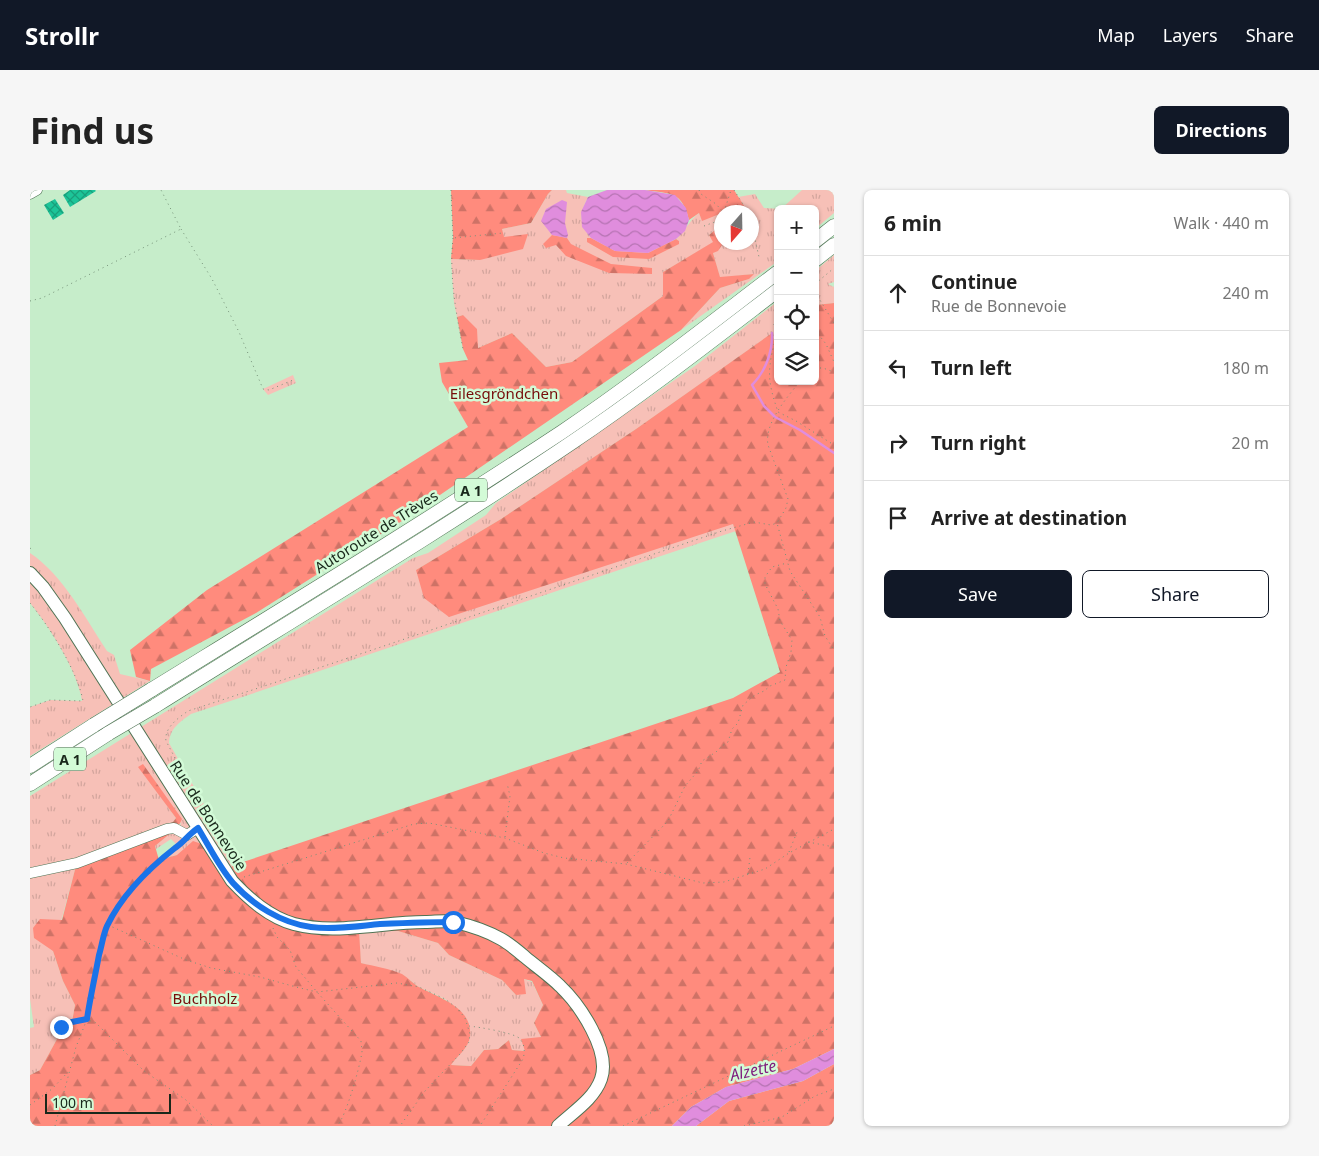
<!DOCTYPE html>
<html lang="en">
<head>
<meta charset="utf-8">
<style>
  body { margin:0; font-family:"Noto Sans",sans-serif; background:#f6f6f6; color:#222 }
  .controls { position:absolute; right:15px; top:15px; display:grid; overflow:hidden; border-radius:8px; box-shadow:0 1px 4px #0004 }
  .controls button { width:45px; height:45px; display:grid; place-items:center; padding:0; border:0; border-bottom:1px solid #e0e0e0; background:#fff; color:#222; font:25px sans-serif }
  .compass { position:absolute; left:684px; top:15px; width:45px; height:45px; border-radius:50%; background:#fff; box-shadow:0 1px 4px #0004; rotate:200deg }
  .scale { position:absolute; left:15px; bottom:12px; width:126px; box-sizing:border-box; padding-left:5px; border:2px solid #19281b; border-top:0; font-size:14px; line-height:18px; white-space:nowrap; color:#19281b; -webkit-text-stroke:4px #d3fbd7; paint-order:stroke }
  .stop { position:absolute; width:15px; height:15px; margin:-11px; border:4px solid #1a73e8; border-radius:50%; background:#fff }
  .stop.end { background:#1a73e8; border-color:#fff; box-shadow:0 1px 5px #0008 }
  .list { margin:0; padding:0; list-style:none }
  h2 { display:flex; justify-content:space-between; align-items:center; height:65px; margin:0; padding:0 20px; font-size:21px }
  h2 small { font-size:16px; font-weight:400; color:#767676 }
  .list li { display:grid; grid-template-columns:32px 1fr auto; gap:15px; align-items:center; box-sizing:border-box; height:75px; padding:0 20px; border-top:1px solid #e0e0e0 }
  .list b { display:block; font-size:19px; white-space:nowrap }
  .list p { margin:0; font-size:16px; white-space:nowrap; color:#767676 }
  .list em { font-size:16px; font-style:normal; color:#767676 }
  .actions { display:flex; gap:10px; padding:15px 20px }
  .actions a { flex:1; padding:11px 0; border:1px solid #111827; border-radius:8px; text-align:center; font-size:18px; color:#111827 }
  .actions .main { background:#111827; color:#fff }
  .icon { flex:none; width:28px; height:28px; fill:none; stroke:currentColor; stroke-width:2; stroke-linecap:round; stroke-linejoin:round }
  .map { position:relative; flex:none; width:804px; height:936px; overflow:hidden; border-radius:8px }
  header { display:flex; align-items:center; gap:30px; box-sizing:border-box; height:70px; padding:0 25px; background:#111827; color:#fff }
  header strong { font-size:24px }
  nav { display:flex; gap:28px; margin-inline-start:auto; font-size:18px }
  .intro { display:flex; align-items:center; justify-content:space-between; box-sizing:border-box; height:120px; padding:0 30px }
  h1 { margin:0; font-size:35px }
  .button { padding:12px 22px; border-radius:8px; background:#111827; color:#fff; font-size:18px; font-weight:700 }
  main { display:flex; gap:30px; padding:0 30px }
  aside { flex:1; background:#fff; border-radius:8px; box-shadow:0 1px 4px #0004 }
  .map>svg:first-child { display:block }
  .grass { fill:url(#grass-tufts) }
  .forest { fill:url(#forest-firs); fill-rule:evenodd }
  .water { fill:url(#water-waves) }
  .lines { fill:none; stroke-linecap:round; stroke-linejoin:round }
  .stream { stroke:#e08ddd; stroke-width:2.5 }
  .building { fill:url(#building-cross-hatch) }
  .minor-casing { stroke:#4f7354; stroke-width:11 }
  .major-casing { stroke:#4f7354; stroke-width:14 }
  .highway-casing { stroke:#4f7354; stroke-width:15 }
  .path { stroke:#759178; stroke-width:1; stroke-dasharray:1 4; stroke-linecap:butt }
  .minor { stroke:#fff; stroke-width:10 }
  .major { stroke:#fff; stroke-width:12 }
  .highway { stroke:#fff; stroke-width:14 }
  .highway-bridge-casing { stroke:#4f7354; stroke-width:15; stroke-linecap:butt }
  .highway-bridge { stroke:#fff; stroke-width:14 }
  .route { stroke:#1a73e8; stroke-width:6 }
  .labels { text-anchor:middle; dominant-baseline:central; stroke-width:5; stroke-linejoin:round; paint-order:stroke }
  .shield { fill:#d3fbd7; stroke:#516753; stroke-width:1 }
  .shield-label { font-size:14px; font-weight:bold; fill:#19281b }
  .park-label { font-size:15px; fill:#760d0a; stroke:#d3fbd7 }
  .street-label { font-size:15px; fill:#19281b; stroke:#d3fbd7 }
  .water-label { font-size:16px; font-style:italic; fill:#7e1b7d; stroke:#d3fbd7 }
</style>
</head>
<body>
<header>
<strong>Strollr</strong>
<nav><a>Map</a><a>Layers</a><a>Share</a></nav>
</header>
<div class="intro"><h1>Find us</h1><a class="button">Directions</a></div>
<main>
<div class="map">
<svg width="804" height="936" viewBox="0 0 804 936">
  <defs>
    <pattern id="grass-tufts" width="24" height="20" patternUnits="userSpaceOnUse" patternTransform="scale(1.25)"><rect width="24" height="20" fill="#f7c0b7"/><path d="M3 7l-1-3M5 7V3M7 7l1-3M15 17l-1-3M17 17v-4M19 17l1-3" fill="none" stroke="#d3a59d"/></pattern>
    <pattern id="forest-firs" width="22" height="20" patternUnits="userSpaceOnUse" patternTransform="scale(1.25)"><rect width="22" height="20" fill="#ff8b7d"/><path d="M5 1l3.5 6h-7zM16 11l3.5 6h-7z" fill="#ce7266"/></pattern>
    <pattern id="water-waves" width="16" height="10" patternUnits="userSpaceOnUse" patternTransform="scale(1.25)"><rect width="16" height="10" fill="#e08ddd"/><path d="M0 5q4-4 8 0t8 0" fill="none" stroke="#b573b2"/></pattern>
    <pattern id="building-cross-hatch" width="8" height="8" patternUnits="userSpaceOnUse" patternTransform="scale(1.25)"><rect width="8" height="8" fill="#1cc498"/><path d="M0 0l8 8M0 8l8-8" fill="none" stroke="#189f7b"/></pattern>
  </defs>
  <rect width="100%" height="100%" fill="#c6edca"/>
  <g class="grass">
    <path d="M522,0H536L537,3L558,7C549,25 549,32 561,48H557L649,51L646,49C655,41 659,31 669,23L672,30L691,23V35L679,45L684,52L633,82V106L542,172L516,177L482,143L448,158L433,125L427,127L424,113L421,69L450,70L473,47L472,39L501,33L518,4Z"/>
    <polygon points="772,0 804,0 804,23 785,39 785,19 748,19 748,71 651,140 690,98 719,89 723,84 690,88 683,63 691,44 692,52 722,52 722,22 718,22 708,7 725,4 734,18 751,19"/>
    <polygon points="804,65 804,92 798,94 804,97 804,113 785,115 785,81"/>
    <path d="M748,111V151L745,155L741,144L606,239L471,329L386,380L703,334L706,341C524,401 343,464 161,524C150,532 140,538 139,553L191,644L210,673L192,681L147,665L129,670L148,656L141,649L126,659L125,656L151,634L109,577L146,628L143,632L46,676L23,761L33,791L45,815L42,832L32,840L10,880L0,885V838L4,837L0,809V606L383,368L398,363L456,325L466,313L665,176Z"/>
    <polygon points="263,185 266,193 238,205 233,199"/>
    <path d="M0,363C33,385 56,429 77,461L84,465L90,484L120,491L0,566V517L20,510L52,511C48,482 19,436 0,413Z"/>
    <polygon points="328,741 368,741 408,753 419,765 472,790 486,805 494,789 502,792 513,815 504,833 511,847 495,861 482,860 479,850 468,859 454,860 441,876 420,875 430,864 440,844 435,828 415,809 389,797 373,785 331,773"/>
  </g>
  <g class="forest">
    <polygon points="421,0 522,0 518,4 501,33 472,39 474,47 498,44 493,59 450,70 421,69 423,47"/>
    <path d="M615,0H704L718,22L697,21L672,31L669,23L659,30C652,1 641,4 615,0Z"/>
    <polygon points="691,35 691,44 689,46 692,55 688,61 683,63 690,87 724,84 719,89 690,98 651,140 372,331 319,364 317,361 311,365 313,368 226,423 121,479 120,491 106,487 100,460 177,400 438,237 412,192 409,173 438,170 433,159 427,127 433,125 447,139 448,158 482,143 516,177 542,172 633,106 633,82 683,52 679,45"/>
    <polygon points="522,45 537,48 541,54 581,74 622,78 622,84 579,83 536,66 526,55 516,58 513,54"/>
    <polygon points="557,48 561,48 585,61 618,63 646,49 649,51 649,54 619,69 583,67 557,52"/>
    <path d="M804,113V859L763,879L696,897L661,917L642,936H0V885L10,880L32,840L42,832L45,815L33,791L23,761L4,748L3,738L10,729L32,730L48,668L143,632L146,628L108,577L113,574L152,629L148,637L125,656L129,670L147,665L163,651L172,654L192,681L210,673L703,508L750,482L703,334L419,427L394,408L386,380L471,329L606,239L742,143L745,155L748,151V191H785V115ZM329,741H368L408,753L419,765L472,790L486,805L496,804L494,789L502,791L513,815L504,833L511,847L491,849L495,861L482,860L479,850L468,859L454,860L441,876L421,875C427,866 439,858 440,846C443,818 410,808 391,798C384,795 379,788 372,784C360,779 344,776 331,773Z"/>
    <polygon points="804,874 804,936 666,936 699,911 773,891"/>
  </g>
  <g class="water">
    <polygon points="577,0 615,0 645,5 656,18 659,30 655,41 646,49 618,63 585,61 561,48 552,37 551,22 558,7"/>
    <polygon points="532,10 537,12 535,33 538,45 537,48 522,45 511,31 516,19"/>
    <polygon points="804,859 804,874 773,891 699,911 666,936 642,936 661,917 696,897 763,879"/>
  </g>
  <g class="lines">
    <path class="stream" d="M742,143C743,162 735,182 722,195L734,216L745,227L770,240L804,263"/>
  </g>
  <g class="building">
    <polygon points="40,0 65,0 66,1 40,17 33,5"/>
    <polygon points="25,9 34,23 23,30 14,15"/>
  </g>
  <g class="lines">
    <defs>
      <g id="minor">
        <polyline points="0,4 7,0"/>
        <polyline points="0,683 47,673 137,639 144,638 157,645 168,638"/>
      </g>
      <path id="major" d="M0,383L13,397L35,428L202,691C219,709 239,727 264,734C306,745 352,732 395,732C405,732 416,730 425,732C442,736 457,741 471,749C480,754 488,761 495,767C507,777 520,786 530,796C550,815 581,861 571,889C564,909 543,922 528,936"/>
      <g id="highway">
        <polyline points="785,51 804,36"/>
        <polyline points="785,70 804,55"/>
        <path d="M121,500C259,415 397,331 532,242C606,192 677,136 748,82"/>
        <path d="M125,516C264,429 405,345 541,253C612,205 680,152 748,100"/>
        <polyline points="0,576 64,535"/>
        <polyline points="0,594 79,543"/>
      </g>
    </defs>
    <use href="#minor" class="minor-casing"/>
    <use href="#major" class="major-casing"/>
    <use href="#highway" class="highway-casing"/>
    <g class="path">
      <polyline points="421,0 423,48 473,43"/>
      <polyline points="669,0 671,4 686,14 693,22"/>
      <polyline points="704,0 718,22"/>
      <polyline points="694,22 701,0"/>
      <polyline points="674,36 685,32 692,26"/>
      <polyline points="722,36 729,67"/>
      <polyline points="151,39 182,89 209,142 233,199 239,200 263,190"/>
      <path d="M423,48C419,86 426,122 433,159"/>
      <polyline points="785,94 804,78"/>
      <polyline points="785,102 804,133"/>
      <polyline points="0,111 12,108 151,39 131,0"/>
      <path d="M744,134C748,152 741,159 740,176C738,192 743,207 748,222L766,231L804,255"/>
      <polyline points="785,140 796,154 804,172"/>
      <polyline points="785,178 793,178 804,182"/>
      <path d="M770,191C757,208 734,233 738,255L758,309L756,318L747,333L760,381L790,427L795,446L804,460"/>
      <polyline points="0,358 4,361"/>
      <path d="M0,413C19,436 48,482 53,511L20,510L0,517"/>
      <path d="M185,643L136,551C134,538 148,528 158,521C337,463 514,401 692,341L724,332L741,335L747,333"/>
      <polyline points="475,647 480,606 477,593"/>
      <polyline points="778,652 804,657"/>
      <polyline points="759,662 767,642"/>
      <polyline points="597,673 638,631 655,596 668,581 672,571 686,562 692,556 698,552 702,539 708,533 713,515 725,505 734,501 740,496 755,490 756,477 761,462 762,450 750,431 748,419 735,394 735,387 742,377 757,373"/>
      <polyline points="718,684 720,667"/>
      <polyline points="214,687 384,634 399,633 475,648 514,663 534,668 596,674 673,693 694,692 735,679 759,663 804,639"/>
      <polyline points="78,735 156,770 181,778 230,787 266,797 287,802 367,793 389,797 415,809 427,818 435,828 440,844 439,852 430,864 395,901 370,936"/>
      <path d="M243,738L247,747L260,760L266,777L287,802L331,851C331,854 332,858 332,862C330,876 316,927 307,936"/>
      <path d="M439,836C448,837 486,843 490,849C495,855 495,862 493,869L450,936"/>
      <path d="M31,837C42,832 53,828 65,832L114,881L156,910L183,936"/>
      <polyline points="0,915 22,899 38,882"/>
      <polyline points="0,933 3,936"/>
      <polyline points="25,936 46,857 57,829 61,801 78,735 89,716 108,692 129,670 151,653"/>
      <polyline points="593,936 804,836"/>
      <polyline points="714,936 752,927 785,906 804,899"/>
    </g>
    <use href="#minor" class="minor"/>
    <use href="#major" class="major"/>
    <use href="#highway" class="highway"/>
    <defs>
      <g id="highway-bridge">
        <polyline points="64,535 121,500"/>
        <polyline points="79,543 125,516"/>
      </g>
    </defs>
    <use href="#highway-bridge" class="highway-bridge-casing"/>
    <use href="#highway-bridge" class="highway-bridge"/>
  </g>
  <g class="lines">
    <path class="route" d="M31,837L42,832L57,829C60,808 65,787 69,765C72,755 73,745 77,736C92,705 118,679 145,658C154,652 158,645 168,638C179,656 189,677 203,693C223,715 251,733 281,737C304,740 328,736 350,734C374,733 398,732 423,732"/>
  </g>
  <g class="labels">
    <g class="shield">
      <rect x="425" y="288.5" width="32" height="23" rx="4"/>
      <rect x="24" y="557.5" width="32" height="23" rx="4"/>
    </g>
    <g class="shield-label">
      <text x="441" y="300">A 1</text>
      <text x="40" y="569">A 1</text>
    </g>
    <g class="park-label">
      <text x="474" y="203">Eilesgröndchen</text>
      <text x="175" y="808">Buchholz</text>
    </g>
    <g class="street-label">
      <text transform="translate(346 341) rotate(-32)">Autoroute de Trèves</text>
      <text transform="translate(179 625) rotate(57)">Rue de Bonnevoie</text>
    </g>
    <g class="water-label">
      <text transform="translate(723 880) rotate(-13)">Alzette</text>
    </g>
  </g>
</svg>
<div class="controls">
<button>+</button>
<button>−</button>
<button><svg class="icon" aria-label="locate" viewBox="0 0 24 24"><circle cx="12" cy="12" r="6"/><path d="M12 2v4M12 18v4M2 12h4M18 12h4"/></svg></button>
<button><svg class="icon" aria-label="layers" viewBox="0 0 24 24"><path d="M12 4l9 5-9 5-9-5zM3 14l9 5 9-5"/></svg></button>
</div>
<svg class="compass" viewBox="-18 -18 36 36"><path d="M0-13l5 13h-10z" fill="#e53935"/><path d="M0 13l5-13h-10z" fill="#767676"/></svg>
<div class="scale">100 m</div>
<div class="stop" style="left:423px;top:732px"></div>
<div class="stop end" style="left:31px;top:837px"></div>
</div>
<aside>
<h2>6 min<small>Walk · 440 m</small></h2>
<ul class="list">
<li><svg class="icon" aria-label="ahead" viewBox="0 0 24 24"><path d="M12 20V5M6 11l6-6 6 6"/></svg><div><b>Continue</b><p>Rue de Bonnevoie</p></div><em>240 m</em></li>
<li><svg class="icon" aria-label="left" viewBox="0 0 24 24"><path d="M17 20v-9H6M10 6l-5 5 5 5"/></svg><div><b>Turn left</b></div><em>180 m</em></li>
<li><svg class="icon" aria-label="right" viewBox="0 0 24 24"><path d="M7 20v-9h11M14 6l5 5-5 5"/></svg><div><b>Turn right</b></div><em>20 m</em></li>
<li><svg class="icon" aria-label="arrive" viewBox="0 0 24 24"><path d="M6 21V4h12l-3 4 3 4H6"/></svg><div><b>Arrive at destination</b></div></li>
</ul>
<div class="actions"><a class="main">Save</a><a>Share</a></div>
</aside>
</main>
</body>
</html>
